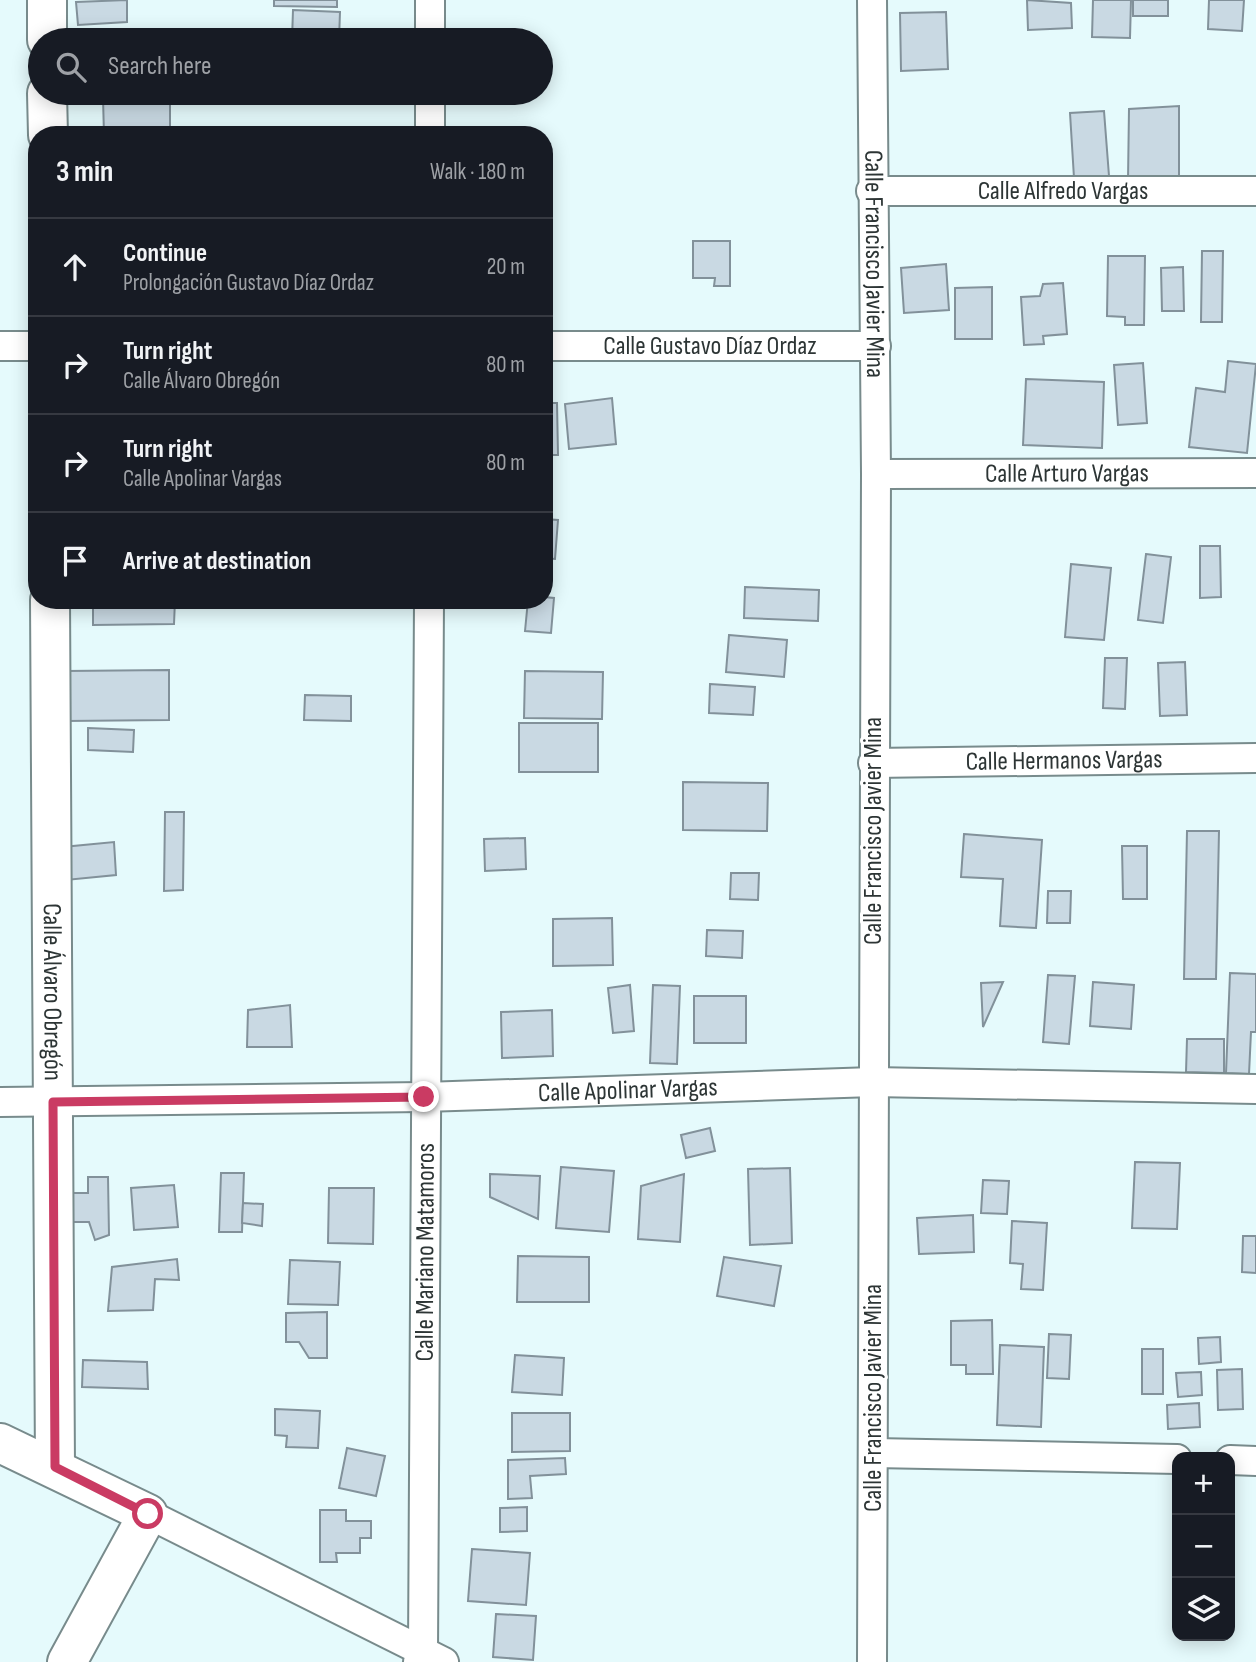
<!DOCTYPE html>
<html lang="en">
<head>
<meta charset="utf-8">
<style>
  body { margin:0; font-family:"Sofia Sans Condensed",sans-serif; background:#20242c; color:#f1f3f6 }
  .controls { position:absolute; right:21px; bottom:21px; display:grid; overflow:hidden; border-radius:14px; box-shadow:0 4px 18px #0003 }
  .controls button { width:63px; height:63px; display:grid; place-items:center; padding:0; border:0; border-bottom:2px solid #363941; background:#171b24; color:#f1f3f6; font:35px sans-serif }
  .stop { position:absolute; width:21px; height:21px; margin:-16px; border:5px solid #ca3b63; border-radius:50%; background:#fff }
  .stop.end { background:#ca3b63; border-color:#fff; box-shadow:0 2px 7px #0008 }
  .list { margin:0; padding:0; list-style:none }
  h2 { display:flex; justify-content:space-between; align-items:center; height:91px; margin:0; padding:0 28px; font-size:30px }
  h2 small { font-size:23px; font-weight:400; color:#9ea1a6 }
  .list li { display:grid; grid-template-columns:46px 1fr auto; gap:21px; align-items:center; box-sizing:border-box; height:98px; padding:0 28px; border-top:2px solid #363941 }
  .list b { display:block; font-size:26px; white-space:nowrap }
  .list p { margin:0; font-size:23px; white-space:nowrap; color:#9ea1a6 }
  .list em { font-size:23px; font-style:normal; color:#9ea1a6 }
  .icon { flex:none; width:38px; height:38px; fill:none; stroke:currentColor; stroke-width:2; stroke-linecap:round; stroke-linejoin:round }
  .map { position:relative; flex:none; width:1256px; height:1662px; overflow:hidden }
  .search { position:absolute; background:#171b24; box-shadow:0 4px 18px #0003; left:28px; top:28px; width:525px; height:77px; display:flex; align-items:center; gap:18px; box-sizing:border-box; padding:0 24px; border-radius:38px; color:#9ea1a6; font-size:26px }
  .panel { position:absolute; background:#171b24; box-shadow:0 4px 18px #0003; left:28px; top:126px; width:525px; height:483px; border-radius:28px }
  .map>svg:first-child { display:block }
  .building { fill:#c9d9e3; stroke:#82919a; stroke-width:2 }
  .lines { fill:none; stroke-linecap:round; stroke-linejoin:round }
  .street-casing { stroke:#788b8c; stroke-width:32 }
  .secondary-casing { stroke:#788b8c; stroke-width:42 }
  .street { stroke:#fff; stroke-width:28 }
  .secondary { stroke:#fff; stroke-width:38 }
  .route { stroke:#ca3b63; stroke-width:9 }
  .labels { text-anchor:middle; dominant-baseline:central; stroke-width:6; stroke-linejoin:round; paint-order:stroke }
  .street-label { font-size:26px; fill:#2d3535; stroke:#fff }
</style>
</head>
<body>
<div class="map">
<svg width="1256" height="1662" viewBox="0 0 1256 1662">
  <rect width="100%" height="100%" fill="#e5fafc"/>
  <g class="building">
    <polygon points="127,0 127,22 78,25 76,2"/>
    <polygon points="274,0 337,0 337,7 274,6"/>
    <polygon points="1027,0 1071,3 1072,28 1028,30"/>
    <polygon points="1093,0 1131,0 1130,38 1092,37"/>
    <rect x="1133" y="0" width="35" height="16"/>
    <polygon points="1209,0 1244,0 1242,31 1208,29"/>
    <polygon points="293,10 340,12 339,40 292,40"/>
    <polygon points="946,12 948,69 901,71 900,13"/>
    <polygon points="286,93 340,93 340,98 286,97"/>
    <polygon points="170,97 170,135 104,135 103,98"/>
    <polygon points="1179,106 1179,180 1128,180 1129,109"/>
    <polygon points="1104,111 1109,176 1074,178 1070,113"/>
    <rect x="544" y="212" width="4" height="72"/>
    <polygon points="693,241 730,241 730,286 714,286 715,278 693,278"/>
    <polygon points="1202,251 1223,251 1222,322 1201,322"/>
    <polygon points="1108,256 1145,256 1144,325 1125,325 1125,317 1107,316"/>
    <polygon points="946,264 949,310 904,313 901,268"/>
    <polygon points="1183,267 1184,311 1162,311 1161,268"/>
    <polygon points="1063,283 1067,334 1043,336 1044,344 1024,345 1021,297 1040,296 1043,284"/>
    <polygon points="992,287 992,339 955,339 955,288"/>
    <polygon points="1228,361 1256,364 1247,453 1189,447 1196,388 1225,392"/>
    <polygon points="1143,363 1147,423 1118,425 1114,365"/>
    <polygon points="1026,379 1104,382 1102,448 1023,445"/>
    <polygon points="612,398 616,444 569,449 565,404"/>
    <polygon points="544,403 557,403 558,455 544,455"/>
    <polygon points="544,519 558,520 555,559 544,558"/>
    <polygon points="1200,546 1220,546 1221,597 1200,598"/>
    <polygon points="1146,554 1171,557 1163,623 1138,620"/>
    <polygon points="1071,564 1111,568 1104,640 1065,637"/>
    <polygon points="745,587 819,590 818,621 744,618"/>
    <polygon points="544,597 554,598 551,633 525,631 528,600 544,600"/>
    <polygon points="93,600 175,600 174,624 93,625"/>
    <polygon points="729,635 787,640 784,677 726,672"/>
    <polygon points="1105,658 1127,658 1125,709 1103,708"/>
    <polygon points="1185,662 1187,715 1160,716 1158,663"/>
    <polygon points="169,670 169,720 66,721 66,671"/>
    <polygon points="525,671 603,672 602,719 524,718"/>
    <polygon points="710,684 755,687 753,715 709,713"/>
    <polygon points="305,695 351,696 351,721 304,720"/>
    <rect x="519" y="723" width="79" height="49"/>
    <polygon points="88,728 134,730 133,752 88,750"/>
    <polygon points="683,782 768,783 767,831 683,830"/>
    <polygon points="165,812 184,812 183,890 164,891"/>
    <polygon points="1187,831 1219,831 1216,979 1184,979"/>
    <polygon points="964,834 1042,840 1036,928 1000,926 1003,879 961,877"/>
    <polygon points="525,838 526,869 485,871 484,839"/>
    <polygon points="114,842 116,875 66,880 63,847"/>
    <polygon points="1122,846 1147,846 1147,899 1123,899"/>
    <polygon points="731,873 759,873 758,900 730,899"/>
    <polygon points="1048,891 1071,891 1070,923 1047,923"/>
    <polygon points="612,918 613,965 553,966 553,919"/>
    <polygon points="707,930 743,931 742,958 706,956"/>
    <polygon points="1230,973 1256,974 1256,1032 1251,1032 1249,1074 1226,1073"/>
    <polygon points="1048,975 1075,976 1069,1044 1043,1042"/>
    <polygon points="1003,982 983,1027 981,983"/>
    <polygon points="1093,982 1134,985 1131,1029 1090,1026"/>
    <polygon points="630,985 634,1031 613,1033 608,988"/>
    <polygon points="653,985 680,986 677,1064 650,1063"/>
    <rect x="694" y="996" width="52" height="47"/>
    <polygon points="290,1005 292,1047 247,1047 248,1010"/>
    <polygon points="552,1010 553,1056 502,1058 501,1012"/>
    <polygon points="1187,1039 1224,1039 1224,1073 1186,1072"/>
    <polygon points="710,1128 715,1151 686,1158 681,1135"/>
    <polygon points="1135,1162 1180,1163 1177,1229 1132,1228"/>
    <polygon points="561,1167 614,1171 609,1232 556,1228"/>
    <polygon points="790,1168 792,1243 750,1245 748,1169"/>
    <polygon points="221,1173 244,1173 242,1232 219,1232"/>
    <polygon points="490,1174 540,1176 538,1219 490,1197"/>
    <polygon points="684,1174 680,1242 638,1239 641,1186"/>
    <polygon points="88,1177 108,1177 109,1235 95,1240 89,1222 73,1222 72,1193 88,1193"/>
    <polygon points="983,1180 1009,1181 1007,1214 981,1213"/>
    <polygon points="174,1185 178,1227 134,1230 131,1188"/>
    <polygon points="329,1188 374,1188 373,1244 328,1243"/>
    <polygon points="243,1203 263,1204 262,1226 242,1223"/>
    <polygon points="973,1215 974,1252 919,1254 917,1218"/>
    <polygon points="1012,1221 1047,1223 1043,1290 1021,1289 1023,1264 1010,1263"/>
    <polygon points="1243,1236 1256,1236 1256,1273 1242,1272"/>
    <polygon points="518,1256 589,1257 589,1302 517,1302"/>
    <polygon points="724,1257 781,1266 774,1306 717,1296"/>
    <polygon points="177,1259 179,1280 155,1279 153,1310 108,1311 112,1267"/>
    <polygon points="290,1260 340,1262 338,1305 288,1304"/>
    <polygon points="327,1312 327,1358 309,1358 299,1342 286,1342 286,1313"/>
    <polygon points="992,1320 993,1374 966,1374 966,1365 951,1365 951,1321"/>
    <polygon points="1049,1334 1071,1335 1069,1379 1047,1378"/>
    <polygon points="1220,1337 1221,1362 1199,1364 1198,1338"/>
    <polygon points="1000,1345 1044,1347 1041,1427 997,1425"/>
    <rect x="1142" y="1349" width="21" height="45"/>
    <polygon points="515,1355 564,1358 562,1395 512,1392"/>
    <polygon points="83,1360 147,1362 148,1389 82,1387"/>
    <polygon points="1242,1369 1243,1409 1218,1410 1217,1370"/>
    <polygon points="1201,1372 1202,1395 1178,1397 1176,1373"/>
    <polygon points="1199,1403 1200,1427 1168,1429 1167,1405"/>
    <polygon points="275,1409 320,1411 318,1448 286,1447 287,1436 275,1435"/>
    <polygon points="512,1413 570,1413 570,1451 512,1452"/>
    <polygon points="347,1448 385,1456 376,1496 339,1488"/>
    <polygon points="565,1458 566,1474 530,1476 532,1498 508,1499 508,1460"/>
    <polygon points="527,1507 527,1531 500,1532 500,1508"/>
    <polygon points="320,1510 346,1510 346,1521 371,1521 371,1538 360,1538 360,1553 336,1553 337,1562 320,1562"/>
    <polygon points="472,1549 530,1553 526,1605 468,1601"/>
    <polygon points="496,1614 536,1616 533,1660 493,1657"/>
  </g>
  <g class="lines">
    <defs>
      <g id="street">
        <polyline points="430,0 430,40"/>
        <path id="s1" d="M872,0L876,474L872,1662"/>
        <polyline points="430,93 430,135"/>
        <path id="s2" d="M871,191H1256"/>
        <polyline points="0,346 37,346"/>
        <path id="s3" d="M544,346H876"/>
        <path id="s4" d="M876,474L1256,473"/>
        <path id="s5" d="M873,763L1256,758"/>
        <path id="s6" d="M0,1102L424,1097L873,1082L1256,1089"/>
        <polyline points="874,1453 1177,1459"/>
        <polyline points="1230,1460 1256,1461"/>
        <polyline points="148,1514 444,1662"/>
        <path id="s7" d="M418,1662L423,1652L429,600"/>
      </g>
      <g id="secondary">
        <polyline points="47,0 47,40"/>
        <polyline points="47,93 48,135"/>
        <path id="s8" d="M50,600L55,1467"/>
        <polyline points="0,1443 148,1514 67,1662"/>
      </g>
    </defs>
    <use href="#street" class="street-casing"/>
    <use href="#secondary" class="secondary-casing"/>
    <use href="#street" class="street"/>
    <use href="#secondary" class="secondary"/>
  </g>
  <g class="lines">
    <polyline class="route" points="148,1514 55,1467 53,1102 424,1097"/>
  </g>
  <g class="labels">
    <g class="street-label">
      <text stroke="none"><textPath href="#s2" startOffset="192">Calle Alfredo Vargas</textPath></text>
      <text stroke="none"><textPath href="#s1" startOffset="264">Calle Francisco Javier Mina</textPath></text>
      <text stroke="none"><textPath href="#s3" startOffset="166">Calle Gustavo Díaz Ordaz</textPath></text>
      <text stroke="none"><textPath href="#s4" startOffset="191">Calle Arturo Vargas</textPath></text>
      <text stroke="none"><textPath href="#s5" startOffset="191">Calle Hermanos Vargas</textPath></text>
      <text transform="translate(873 831) rotate(-90)">Calle Francisco Javier Mina</text>
      <text stroke="none"><textPath href="#s8" startOffset="392">Calle Álvaro Obregón</textPath></text>
      <text stroke="none"><textPath href="#s6" startOffset="628">Calle Apolinar Vargas</textPath></text>
      <text stroke="none"><textPath href="#s7" startOffset="411">Calle Mariano Matamoros</textPath></text>
      <text transform="translate(873 1398) rotate(-90)">Calle Francisco Javier Mina</text>
    </g>
  </g>
</svg>
<div class="controls">
<button>+</button>
<button>−</button>
<button><svg class="icon" aria-label="layers" viewBox="0 0 24 24"><path d="M12 4l9 5-9 5-9-5zM3 14l9 5 9-5"/></svg></button>
</div>
<div class="stop" style="left:148px;top:1514px"></div>
<div class="stop end" style="left:424px;top:1097px"></div>
<div class="search"><svg class="icon" aria-label="search" viewBox="0 0 24 24"><circle cx="10" cy="10" r="6"/><path d="M15 15l6 6"/></svg>Search here</div>
<section class="panel">
<h2>3 min<small>Walk · 180 m</small></h2>
<ul class="list">
<li><svg class="icon" aria-label="ahead" viewBox="0 0 24 24"><path d="M12 20V5M6 11l6-6 6 6"/></svg><div><b>Continue</b><p>Prolongación Gustavo Díaz Ordaz</p></div><em>20 m</em></li>
<li><svg class="icon" aria-label="right" viewBox="0 0 24 24"><path d="M7 20v-9h11M14 6l5 5-5 5"/></svg><div><b>Turn right</b><p>Calle Álvaro Obregón</p></div><em>80 m</em></li>
<li><svg class="icon" aria-label="right" viewBox="0 0 24 24"><path d="M7 20v-9h11M14 6l5 5-5 5"/></svg><div><b>Turn right</b><p>Calle Apolinar Vargas</p></div><em>80 m</em></li>
<li><svg class="icon" aria-label="arrive" viewBox="0 0 24 24"><path d="M6 21V4h12l-3 4 3 4H6"/></svg><div><b>Arrive at destination</b></div></li>
</ul>
</section>
</div>
</body>
</html>
